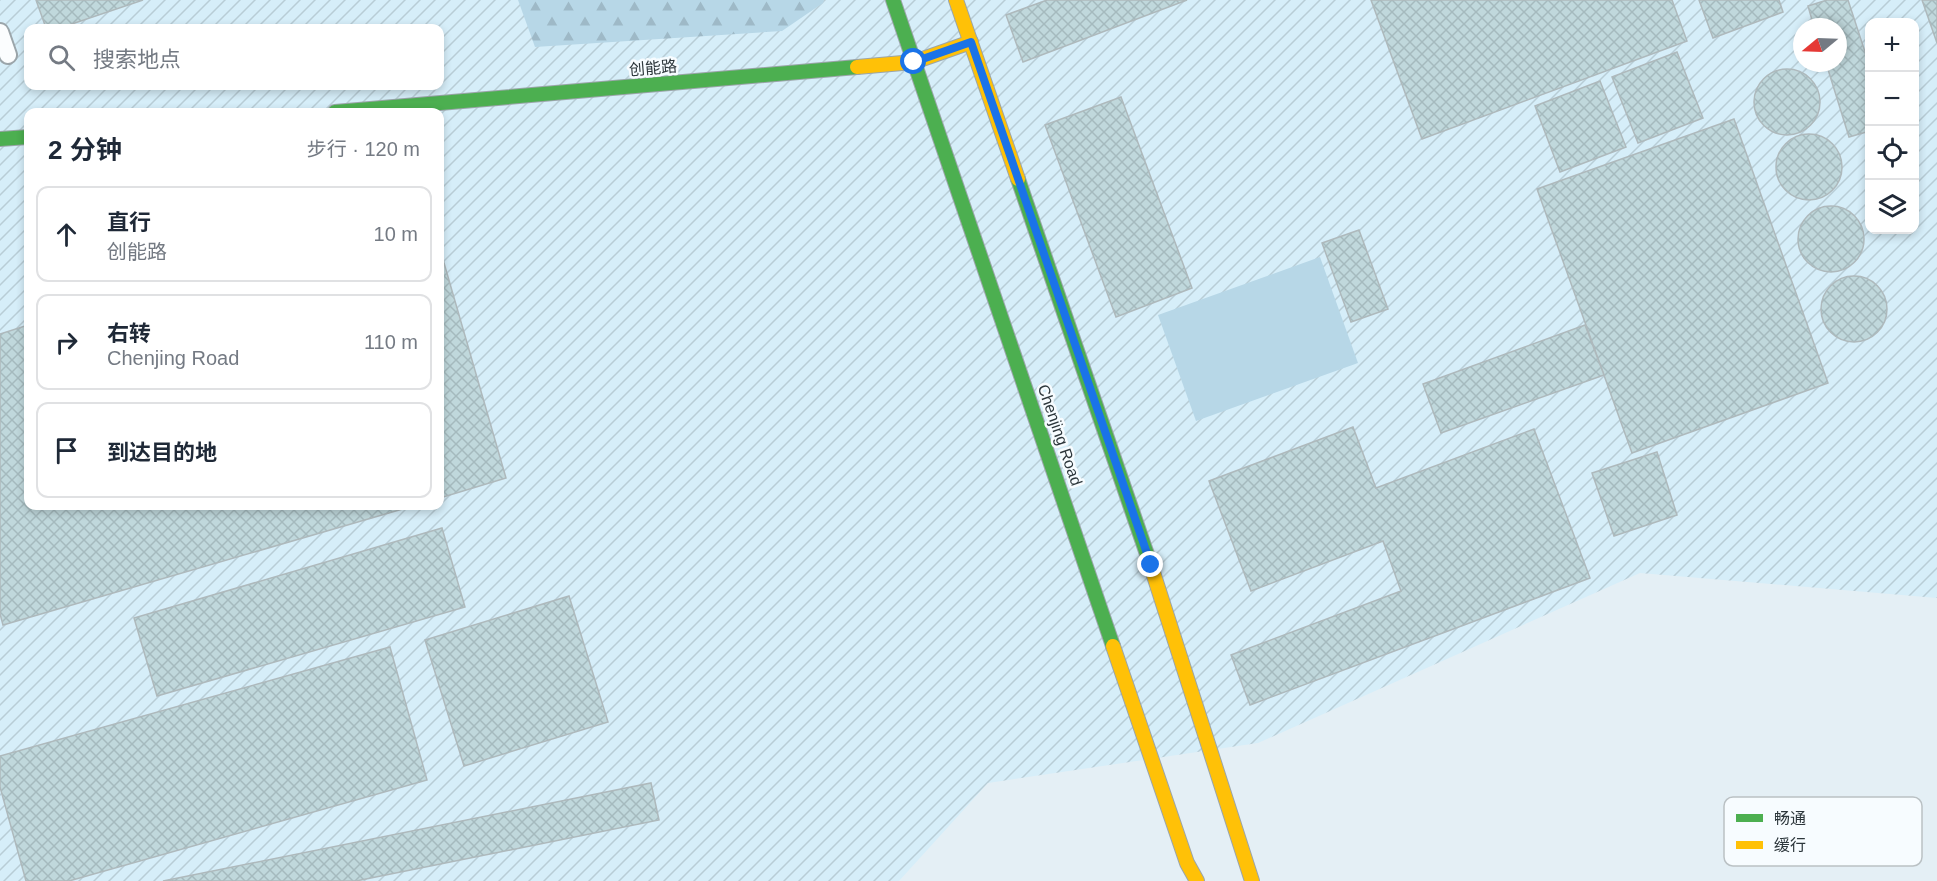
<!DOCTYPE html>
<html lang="zh">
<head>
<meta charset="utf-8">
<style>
  body { margin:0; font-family:Arial,"Noto Sans SC",sans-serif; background:#f2f2f3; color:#1f2937 }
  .controls { position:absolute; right:18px; top:18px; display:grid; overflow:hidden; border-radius:12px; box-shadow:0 3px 9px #0003 }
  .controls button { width:54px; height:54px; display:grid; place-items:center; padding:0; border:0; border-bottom:2px solid #e0e1e3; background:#fff; color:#1f2937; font:30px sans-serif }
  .compass { position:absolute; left:1793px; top:18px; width:54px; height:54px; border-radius:50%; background:#fff; box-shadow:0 3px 9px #0003; rotate:251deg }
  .stop { position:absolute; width:18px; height:18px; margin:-14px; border:4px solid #1a73e8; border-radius:50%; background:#fff }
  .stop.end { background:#1a73e8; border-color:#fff; box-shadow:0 2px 6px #0008 }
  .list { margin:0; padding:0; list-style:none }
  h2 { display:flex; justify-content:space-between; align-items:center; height:78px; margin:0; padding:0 24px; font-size:26px }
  h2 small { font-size:20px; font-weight:400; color:#747a83 }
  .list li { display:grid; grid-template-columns:39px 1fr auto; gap:18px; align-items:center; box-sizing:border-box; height:96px; margin:0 12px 12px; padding:0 12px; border:2px solid #e0e1e3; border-radius:12px }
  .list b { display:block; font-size:22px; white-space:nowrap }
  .list p { margin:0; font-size:20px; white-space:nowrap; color:#747a83 }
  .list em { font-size:20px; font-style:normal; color:#747a83 }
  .icon { flex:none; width:33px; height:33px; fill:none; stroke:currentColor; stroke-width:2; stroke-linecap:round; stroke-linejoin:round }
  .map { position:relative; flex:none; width:1937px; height:881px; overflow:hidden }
  .search { position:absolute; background:#fff; box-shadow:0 3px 9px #0003; left:24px; top:24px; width:420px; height:66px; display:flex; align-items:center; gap:15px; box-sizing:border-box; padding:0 21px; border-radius:12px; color:#747a83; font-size:22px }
  .panel { position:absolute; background:#fff; box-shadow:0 3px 9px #0003; left:24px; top:108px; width:420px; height:402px; border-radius:12px }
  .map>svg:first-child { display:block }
  .industrial { fill:url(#industrial-furrows); fill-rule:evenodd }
  .forest { fill:url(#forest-firs) }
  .pitch { fill:#b7d7e7 }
  .building { fill:url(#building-cross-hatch); stroke:#aeb9bc; stroke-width:1.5 }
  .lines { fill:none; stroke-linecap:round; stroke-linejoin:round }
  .lane-casing { stroke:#9ba5aa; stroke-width:20 }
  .fast-casing { stroke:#9ba5aa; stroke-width:16 }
  .slow-casing { stroke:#9ba5aa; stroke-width:16 }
  .lane { stroke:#fbfdfe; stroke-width:16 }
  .fast { stroke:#4caf50; stroke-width:14 }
  .slow { stroke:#ffc107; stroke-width:14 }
  .route { stroke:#1a73e8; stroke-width:8 }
  .labels { text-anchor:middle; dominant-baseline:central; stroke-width:5; stroke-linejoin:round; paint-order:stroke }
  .street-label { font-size:16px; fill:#2d373c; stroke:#f7fcff }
  .key { fill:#f7fcff; stroke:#bac1c4; stroke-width:1.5 }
  .key-label { font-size:16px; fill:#2d373c }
</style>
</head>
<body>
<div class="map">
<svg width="1937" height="881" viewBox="0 0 1937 881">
  <defs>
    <pattern id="industrial-furrows" width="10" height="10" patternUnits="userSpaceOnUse" patternTransform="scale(1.5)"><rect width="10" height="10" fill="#d6eef9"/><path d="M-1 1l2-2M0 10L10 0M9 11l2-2" fill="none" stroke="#b8cdd6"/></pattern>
    <pattern id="forest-firs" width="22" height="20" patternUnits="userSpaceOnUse" patternTransform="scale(1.5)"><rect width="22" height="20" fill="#b7d7e7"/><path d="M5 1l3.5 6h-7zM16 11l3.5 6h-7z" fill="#9eb9c7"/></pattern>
    <pattern id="building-cross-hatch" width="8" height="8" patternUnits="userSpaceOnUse" patternTransform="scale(1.5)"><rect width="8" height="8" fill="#c0d8dc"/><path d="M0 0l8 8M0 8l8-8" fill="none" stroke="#a5babe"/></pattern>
  </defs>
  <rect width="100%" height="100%" fill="#e4eff5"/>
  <path class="industrial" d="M0,0H1937V598L1640,573L1258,743L988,783L899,881H0ZM1870,22H1914V230H1870ZM1802,27H1838V63H1802ZM28,28H440V86H28ZM28,112H440V506H28Z"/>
  <polygon class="forest" points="518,0 824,0 823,3 782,31 535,47"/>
  <polygon class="pitch" points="1320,257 1358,363 1196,421 1158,315"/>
  <g class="building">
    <polygon points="36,0 143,0 60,28 46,28"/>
    <polygon points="1047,0 1187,0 1023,62 1006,15"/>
    <polygon points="1371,0 1672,0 1687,41 1422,139"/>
    <polygon points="1699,0 1779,0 1783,12 1713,38"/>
    <polygon points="1827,0 1848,0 1870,67 1870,131 1849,137 1826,63 1838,63 1838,27 1814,27 1808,6"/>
    <polygon points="1922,0 1937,0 1937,43"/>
    <polygon points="1677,52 1703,118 1638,143 1612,77"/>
    <circle cx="1787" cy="102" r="33"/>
    <polygon points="1600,81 1626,147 1560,172 1535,106"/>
    <polygon points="1121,97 1192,288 1116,317 1045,125"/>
    <polygon points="1734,119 1828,383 1632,453 1537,189"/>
    <circle cx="1809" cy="167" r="33"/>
    <circle cx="1831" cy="239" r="33"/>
    <polygon points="1359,230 1388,309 1351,322 1322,243"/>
    <polygon points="440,249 506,478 440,498"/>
    <circle cx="1854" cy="309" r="33"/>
    <polygon points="28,325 28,506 413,506 3,625 0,614 0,334"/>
    <polygon points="1585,325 1604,375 1441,433 1423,384"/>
    <polygon points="1353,427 1376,488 1534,429 1590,578 1250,705 1231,655 1401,591 1383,541 1251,591 1209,481"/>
    <polygon points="1657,452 1677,515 1614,536 1592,473"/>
    <polygon points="442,528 465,607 157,696 134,618"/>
    <polygon points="569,596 608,722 464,766 425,640"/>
    <polygon points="390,647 427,780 69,881 26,881 0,787 0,756"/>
    <polygon points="651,783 659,820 356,881 163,881"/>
  </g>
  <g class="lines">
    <defs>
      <polyline id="lane" points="0,32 8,55"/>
      <g id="fast">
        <polyline points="893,0 1113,646"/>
        <polyline points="335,112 857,67"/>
        <polyline points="0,139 28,137"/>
        <polyline points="1018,179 1150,563"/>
      </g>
      <g id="slow">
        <polyline points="956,0 1018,179"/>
        <polyline points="857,67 914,62 971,42"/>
        <polyline points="1150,563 1252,881"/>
        <polyline points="1113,646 1187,863 1197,881"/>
      </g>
    </defs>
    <use href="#lane" class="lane-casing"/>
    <use href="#fast" class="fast-casing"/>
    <use href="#slow" class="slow-casing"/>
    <use href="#lane" class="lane"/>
    <use href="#fast" class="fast"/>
    <use href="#slow" class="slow"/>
  </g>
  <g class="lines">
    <polyline class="route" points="914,62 971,42 1151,565"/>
  </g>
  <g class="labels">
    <g class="street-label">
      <text transform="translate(653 68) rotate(-5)">创能路</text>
      <text transform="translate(1060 435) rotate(71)">Chenjing Road</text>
    </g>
  </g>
  <rect x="1724" y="797" width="198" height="69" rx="9" class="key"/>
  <rect x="1736" y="814" width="27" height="8" fill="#4caf50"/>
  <rect x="1736" y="841" width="27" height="8" fill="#ffc107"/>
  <g class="key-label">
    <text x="1774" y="824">畅通</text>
    <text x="1774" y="851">缓行</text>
  </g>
</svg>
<div class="controls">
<button>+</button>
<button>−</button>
<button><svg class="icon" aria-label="locate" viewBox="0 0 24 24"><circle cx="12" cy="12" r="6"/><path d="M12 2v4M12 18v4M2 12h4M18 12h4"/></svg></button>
<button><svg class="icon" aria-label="layers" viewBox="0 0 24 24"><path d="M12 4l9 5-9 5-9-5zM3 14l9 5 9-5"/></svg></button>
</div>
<svg class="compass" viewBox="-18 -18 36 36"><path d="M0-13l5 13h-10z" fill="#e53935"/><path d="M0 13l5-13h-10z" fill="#747a83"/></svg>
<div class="stop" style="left:914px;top:62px"></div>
<div class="stop end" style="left:1151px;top:565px"></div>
<div class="search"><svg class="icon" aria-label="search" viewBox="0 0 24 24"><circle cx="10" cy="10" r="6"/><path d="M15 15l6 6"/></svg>搜索地点</div>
<section class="panel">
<h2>2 分钟<small>步行 · 120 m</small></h2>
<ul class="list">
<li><svg class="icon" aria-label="ahead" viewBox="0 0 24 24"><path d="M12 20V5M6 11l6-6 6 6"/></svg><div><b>直行</b><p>创能路</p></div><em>10 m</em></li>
<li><svg class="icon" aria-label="right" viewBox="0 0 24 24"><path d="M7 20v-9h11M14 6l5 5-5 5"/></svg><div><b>右转</b><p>Chenjing Road</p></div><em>110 m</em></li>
<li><svg class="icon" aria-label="arrive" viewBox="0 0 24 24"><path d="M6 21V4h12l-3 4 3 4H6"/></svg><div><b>到达目的地</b></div></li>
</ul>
</section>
</div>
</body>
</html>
